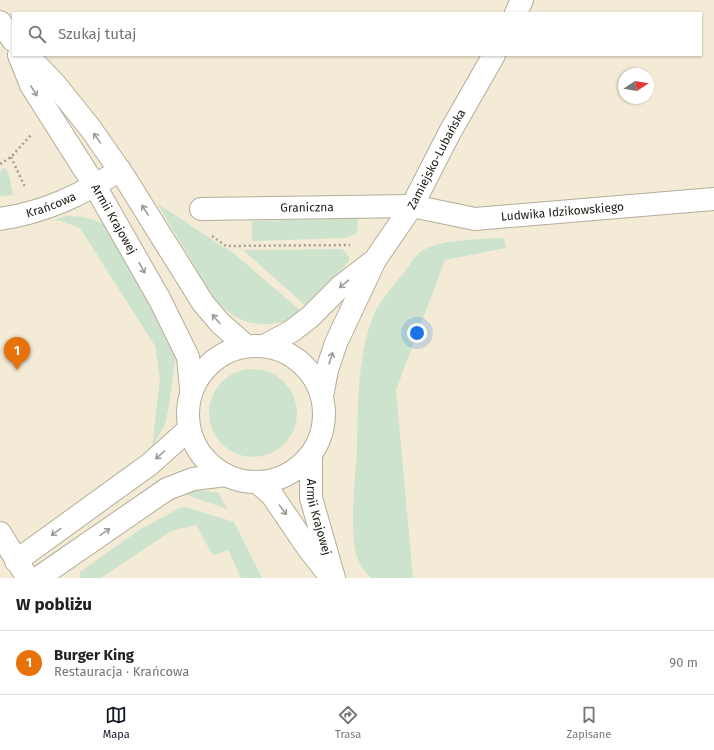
<!DOCTYPE html>
<html lang="pl">
<head>
<meta charset="utf-8">
<style>
  body { margin:0; font-family:"Fira Sans",sans-serif; background:#f6f6f6; color:#222 }
  .compass { position:absolute; left:618px; top:68px; width:36px; height:36px; border-radius:50%; background:#fff; box-shadow:0 1px 3px #0004; rotate:78deg }
  .you { position:absolute; left:417px; top:333px; width:14px; height:14px; margin:-10px; border:3px solid #fff; border-radius:50%; background:#1a73e8; box-shadow:0 0 0 6px #1a73e833 }
  .badge { display:grid; place-items:center; width:26px; height:26px; border-radius:50%; background:#111827; color:#fff; font-size:13px; font-weight:700 }
  .pin { position:absolute; translate:-50% -33px; filter:drop-shadow(0 1px 2px #0008) }
  .pin::after { content:''; position:absolute; top:21px; width:14px; height:12px; background:inherit; clip-path:polygon(0 0,100% 0,50% 100%) }
  .list { margin:0; padding:0; list-style:none }
  h2 { display:flex; justify-content:space-between; align-items:center; height:52px; margin:0; padding:0 16px; font-size:17px }
  h2 small { font-size:13px; font-weight:400; color:#767676 }
  .list li { display:grid; grid-template-columns:26px 1fr auto; gap:12px; align-items:center; box-sizing:border-box; height:64px; padding:0 16px; border-top:1px solid #e0e0e0 }
  .list b { display:block; font-size:15px; white-space:nowrap }
  .list p { margin:0; font-size:13px; white-space:nowrap; color:#767676 }
  .list em { font-size:13px; font-style:normal; color:#767676 }
  .icon { flex:none; width:22px; height:22px; fill:none; stroke:currentColor; stroke-width:2; stroke-linecap:round; stroke-linejoin:round }
  .map { position:relative; flex:none; width:714px; height:578px; overflow:hidden }
  .search { position:absolute; background:#fff; box-shadow:0 1px 3px #0004; left:12px; right:12px; top:12px; height:44px; display:flex; align-items:center; gap:10px; box-sizing:border-box; padding:0 14px; border-radius:0px; color:#767676; font-size:15px }
  .sheet { height:116px; background:#fff }
  nav { display:flex; justify-content:space-around; align-items:center; box-sizing:border-box; height:56px; border-top:1px solid #e0e0e0; background:#fff; font-size:11px; color:#767676 }
  nav a { display:grid; justify-items:center; gap:2px }
  nav .on { color:#111827 }
  .map>svg:first-child { display:block }
  .green { fill:#cee3cd }
  .lines { fill:none; stroke-linecap:round; stroke-linejoin:round }
  .minor-casing { stroke:#b4ad99; stroke-width:24 }
  .major-casing { stroke:#b4ad99; stroke-width:24 }
  .path { stroke:#a59f90; stroke-width:2.5; stroke-dasharray:2 3; stroke-linecap:butt }
  .minor { stroke:#fff; stroke-width:22 }
  .major { stroke:#fff; stroke-width:22 }
  .oneway { stroke:#9c9b98 }
  .labels { text-anchor:middle; dominant-baseline:central; stroke-width:4; stroke-linejoin:round; paint-order:stroke }
  .street-label { font-size:12px; fill:#24211a; stroke:#fff }
</style>
</head>
<body>
<div class="map">
<svg width="714" height="578" viewBox="0 0 714 578">
  <rect width="100%" height="100%" fill="#f3ebd6"/>
  <g class="green">
    <polygon points="5,167 9,175 13,195 0,196 0,171"/>
    <path d="M157,203L223,247L231,251L302,312C288,322 279,324 262,324C224,323 207,288 190,258C179,240 168,222 157,203Z"/>
    <path d="M67,216C84,216 98,219 112,230L176,355L168,411L165,424L152,448L160,378L155,346L80,228L58,220L51,221Z"/>
    <polygon points="358,218 357,233 345,238 252,241 252,221"/>
    <path d="M504,238L506,248L445,260L396,390L413,578H372C367,575 362,568 359,562C348,538 355,478 357,451C358,409 357,368 369,328C375,305 392,288 406,270C410,264 414,257 419,253C434,239 484,239 504,238Z"/>
    <polygon points="342,249 349,257 349,261 311,305 306,306 243,250"/>
    <circle cx="253" cy="413" r="44"/>
    <polygon points="194,489 219,493 227,509 187,495 181,491"/>
    <polygon points="185,507 234,522 262,578 241,578 228,550 214,555 212,554 196,525 171,531 101,578 80,578 80,572 139,530 180,508"/>
  </g>
  <g class="lines">
    <defs>
      <g id="minor">
        <path id="s1" d="M201,209L412,206L475,219L714,199"/>
        <path id="s2" d="M0,219C46,212 81,195 120,170"/>
        <polyline points="0,533 24,572"/>
        <polyline points="16,561 150,464 189,429"/>
        <polyline points="38,578 167,489 193,479 226,475"/>
      </g>
      <g id="major">
        <polyline points="516,13 522,0"/>
        <polyline points="0,22 13,40"/>
        <path id="s3" d="M19,55L31,85L95,186L160,300L188,357L191,389"/>
        <polyline points="27,55 54,83 91,129 125,178 203,303 220,323 245,345"/>
        <polyline points="266,345 292,331 310,317 340,287 371,263"/>
        <circle cx="256" cy="414" r="68"/>
        <path id="s4" d="M322,396L327,370L336,343L375,260L412,206L450,132L494,55"/>
        <path id="s5" d="M311,455V498L334,578"/>
        <polyline points="257,482 272,495 308,548 329,575"/>
      </g>
    </defs>
    <use href="#minor" class="minor-casing"/>
    <use href="#major" class="major-casing"/>
    <g class="path">
      <polyline points="11,157 25,187"/>
      <polyline points="0,164 11,157 31,135"/>
      <polyline points="212,236 226,246 350,245"/>
    </g>
    <use href="#minor" class="minor"/>
    <use href="#major" class="major"/>
  </g>
  <defs><path id="oneway-shaft" d="M-6 0H5M1.5-3L5.5 0L1.5 3" fill="none" stroke-width="1.6" stroke-linecap="round" stroke-linejoin="round"/></defs>
  <g class="oneway">
    <use href="#oneway-shaft" transform="translate(34 91) rotate(58)"/>
    <use href="#oneway-shaft" transform="translate(97 138) rotate(-125)"/>
    <use href="#oneway-shaft" transform="translate(145 210) rotate(-122)"/>
    <use href="#oneway-shaft" transform="translate(142 268) rotate(61)"/>
    <use href="#oneway-shaft" transform="translate(344 284) rotate(141)"/>
    <use href="#oneway-shaft" transform="translate(216 319) rotate(-131)"/>
    <use href="#oneway-shaft" transform="translate(331 358) rotate(-72)"/>
    <use href="#oneway-shaft" transform="translate(160 455) rotate(138)"/>
    <use href="#oneway-shaft" transform="translate(283 510) rotate(54)"/>
    <use href="#oneway-shaft" transform="translate(56 532) rotate(144)"/>
    <use href="#oneway-shaft" transform="translate(105 532) rotate(-35)"/>
  </g>
  <g class="labels">
    <g class="street-label">
      <text stroke="none"><textPath href="#s4" startOffset="265">Zamiejsko-Lubańska</textPath></text>
      <text stroke="none"><textPath href="#s2" startOffset="53">Krańcowa</textPath></text>
      <text stroke="none"><textPath href="#s1" startOffset="106">Graniczna</textPath></text>
      <text stroke="none"><textPath href="#s1" startOffset="363">Ludwika Idzikowskiego</textPath></text>
      <text stroke="none"><textPath href="#s3" startOffset="190">Armii Krajowej</textPath></text>
      <text stroke="none"><textPath href="#s5" startOffset="63">Armii Krajowej</textPath></text>
    </g>
  </g>
</svg>
<svg class="compass" viewBox="-18 -18 36 36"><path d="M0-13l5 13h-10z" fill="#e53935"/><path d="M0 13l5-13h-10z" fill="#767676"/></svg>
<div class="you"></div>
<div class="pin badge" style="left:17px;top:370px;background:#e8710a">1</div>
<div class="search"><svg class="icon" aria-label="search" viewBox="0 0 24 24"><circle cx="10" cy="10" r="6"/><path d="M15 15l6 6"/></svg>Szukaj tutaj</div>
</div>
<section class="sheet">
<h2>W pobliżu<small></small></h2>
<ul class="list">
<li><span class="badge" style="background:#e8710a">1</span><div><b>Burger King</b><p>Restauracja · Krańcowa</p></div><em>90 m</em></li>
</ul>
</section>
<nav>
<a class="on"><svg class="icon" aria-label="map" viewBox="0 0 24 24"><path d="M3 6l6-2 6 2 6-2v14l-6 2-6-2-6 2zM9 4v14M15 6v14"/></svg>Mapa</a>
<a><svg class="icon" aria-label="directions" viewBox="0 0 24 24"><path d="M12 3l9 9-9 9-9-9zM9 14v-3h6M13 9l2 2-2 2"/></svg>Trasa</a>
<a><svg class="icon" aria-label="saved" viewBox="0 0 24 24"><path d="M7 4h10v16l-5-4-5 4z"/></svg>Zapisane</a>
</nav>
</body>
</html>
